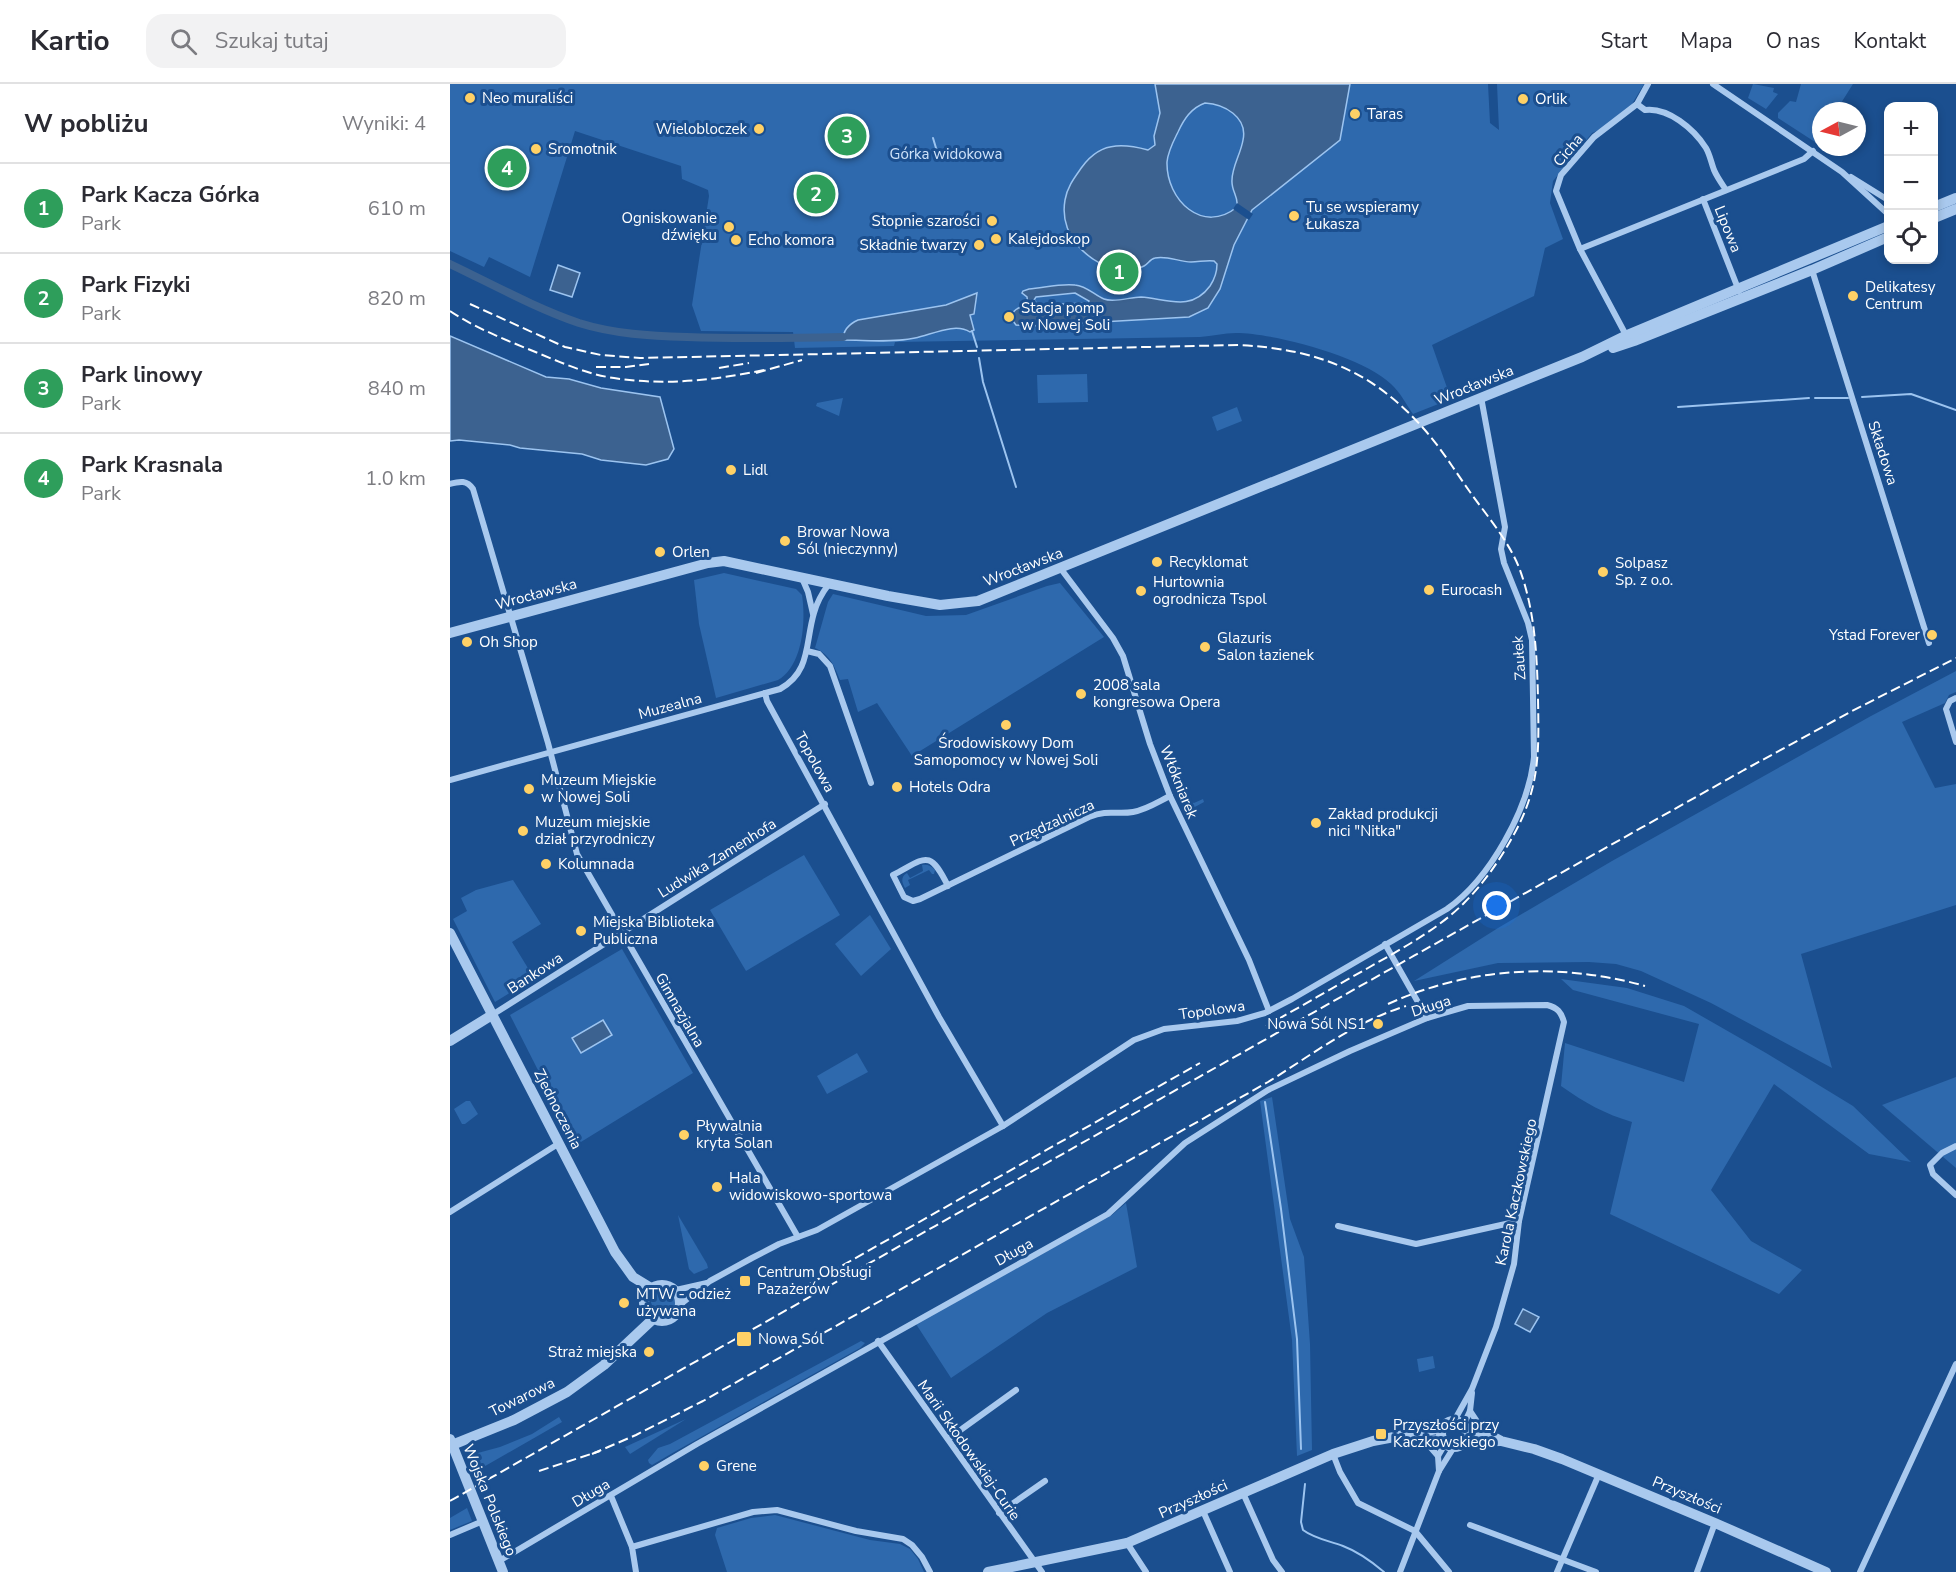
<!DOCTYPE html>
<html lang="pl">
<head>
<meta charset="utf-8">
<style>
  body { margin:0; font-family:"Nunito Sans",sans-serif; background:#f2f2f3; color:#2b2b33 }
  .controls { position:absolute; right:18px; top:18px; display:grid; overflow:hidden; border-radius:12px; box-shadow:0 3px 9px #0003 }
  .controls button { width:54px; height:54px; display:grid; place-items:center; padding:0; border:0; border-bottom:2px solid #e1e1e2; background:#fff; color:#2b2b33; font:30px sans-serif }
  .compass { position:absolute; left:1362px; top:18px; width:54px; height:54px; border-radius:50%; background:#fff; box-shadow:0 3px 9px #0003; rotate:263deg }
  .you { position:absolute; left:1047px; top:822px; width:21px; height:21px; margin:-15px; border:4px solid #fff; border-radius:50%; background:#1a73e8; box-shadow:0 0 0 9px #1a73e833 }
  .badge { display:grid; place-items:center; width:39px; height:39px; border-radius:50%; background:#2563eb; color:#fff; font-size:20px; font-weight:700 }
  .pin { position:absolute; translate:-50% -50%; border:3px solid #fff; box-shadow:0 2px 6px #0006 }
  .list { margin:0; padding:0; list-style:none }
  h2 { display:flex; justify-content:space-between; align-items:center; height:78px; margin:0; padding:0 24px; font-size:26px }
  h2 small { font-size:20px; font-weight:400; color:#7c7c81 }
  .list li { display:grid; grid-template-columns:39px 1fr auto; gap:18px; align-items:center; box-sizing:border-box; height:90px; padding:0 24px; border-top:2px solid #e1e1e2 }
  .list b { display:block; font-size:22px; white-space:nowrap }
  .list p { margin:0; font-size:20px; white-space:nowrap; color:#7c7c81 }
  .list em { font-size:20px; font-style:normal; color:#7c7c81 }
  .icon { flex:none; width:33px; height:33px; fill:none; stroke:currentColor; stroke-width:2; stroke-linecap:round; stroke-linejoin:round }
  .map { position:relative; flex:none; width:1506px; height:1488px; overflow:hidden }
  header { display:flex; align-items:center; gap:36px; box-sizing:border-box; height:84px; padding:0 30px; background:#fff; border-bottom:2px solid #e1e1e2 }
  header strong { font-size:28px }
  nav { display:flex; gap:33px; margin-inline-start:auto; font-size:21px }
  .search { width:420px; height:54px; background:#f2f2f3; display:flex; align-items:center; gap:15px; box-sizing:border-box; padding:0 21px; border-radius:18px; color:#7c7c81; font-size:22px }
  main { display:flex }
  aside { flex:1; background:#fff }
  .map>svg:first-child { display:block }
  .green { fill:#2e69ad }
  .water { fill:#3c6290; stroke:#9cc4f0; stroke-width:1.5; fill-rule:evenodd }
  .pier { fill:#1b4f8f }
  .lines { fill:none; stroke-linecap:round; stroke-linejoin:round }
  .stream { stroke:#9cc4f0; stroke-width:2 }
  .canal { stroke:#3c6290; stroke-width:8 }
  .minor { stroke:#a9c9ee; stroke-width:6 }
  .tertiary { stroke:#a9c9ee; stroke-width:10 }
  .rail { stroke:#fff; stroke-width:2; stroke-dasharray:10 4.5; stroke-linecap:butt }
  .poi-dot { fill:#ffd166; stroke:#1b4f8f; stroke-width:2 }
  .labels { text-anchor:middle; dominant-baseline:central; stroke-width:6; stroke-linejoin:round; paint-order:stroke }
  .poi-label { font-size:15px; fill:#fff; stroke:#1b4f8f; text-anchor:start }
  .street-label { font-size:15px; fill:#fff; stroke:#1b4f8f }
  .park-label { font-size:15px; fill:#cfe3fa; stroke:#1b4f8f }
</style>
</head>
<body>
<header>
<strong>Kartio</strong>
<div class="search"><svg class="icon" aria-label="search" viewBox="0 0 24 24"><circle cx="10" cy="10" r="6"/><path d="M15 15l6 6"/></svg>Szukaj tutaj</div>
<nav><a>Start</a><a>Mapa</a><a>O nas</a><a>Kontakt</a></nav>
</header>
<main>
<aside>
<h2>W pobliżu<small>Wyniki: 4</small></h2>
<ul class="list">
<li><span class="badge" style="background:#2e9e5b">1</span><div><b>Park Kacza Górka</b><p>Park</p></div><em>610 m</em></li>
<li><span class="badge" style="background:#2e9e5b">2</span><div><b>Park Fizyki</b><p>Park</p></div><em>820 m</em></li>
<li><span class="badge" style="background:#2e9e5b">3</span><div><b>Park linowy</b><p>Park</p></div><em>840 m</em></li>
<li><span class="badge" style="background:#2e9e5b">4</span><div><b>Park Krasnala</b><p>Park</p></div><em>1.0 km</em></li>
</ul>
</aside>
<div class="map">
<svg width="1506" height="1488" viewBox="0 0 1506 1488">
  <rect width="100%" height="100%" fill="#1b4f8f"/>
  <g class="green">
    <path d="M0,0H1038L1040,39L1049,46L1047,0H1194L1179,25L1170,37L1142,49L1103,97L1100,119L1113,155L1095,164L1084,212L982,261L1001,315L963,330C956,320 950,308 941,300C914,273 824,249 786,249C774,249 762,252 750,253L445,258L444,262L345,264L343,248L251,247L242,221L259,112L258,106L232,95L231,82L125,47L80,193L39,173L34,183L0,167Z"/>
    <polygon points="1303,0 1324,4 1323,8 1328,10 1316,25 1298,14"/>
    <polygon points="1351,0 1403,0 1386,27 1371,27 1371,49 1365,58 1328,34 1328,29 1340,17 1346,18"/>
    <polygon points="637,290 638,318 588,319 587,291"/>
    <polygon points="393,314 389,332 366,322 367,319"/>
    <polygon points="787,323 792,337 767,347 762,333"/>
    <path d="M274,489L346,505L352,511C356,537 353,581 328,596L266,614L249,540L244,496Z"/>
    <path d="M610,499L654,553L462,672L427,619L408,628L398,595L390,596C384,581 380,571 365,564L378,518L383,510L476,532L516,531L597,502Z"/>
    <polygon points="1506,587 1506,608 1499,611 1495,619 1452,638 1485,704 1506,700 1506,821 1351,870 1382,984 1261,919 1191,887 1166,880 1139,878 1048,879 964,897 1048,844 1162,777 1421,632"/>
    <polygon points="725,697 733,714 744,719 753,715 754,718 743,724 734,722 721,699"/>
    <polygon points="354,771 390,831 296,887 260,826"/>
    <path d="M472,781C477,780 482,782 485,786L484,790H482L479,786L458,796L460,801L455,804C452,799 450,793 457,789L460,794L473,787Z"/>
    <polygon points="63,796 91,840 62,858 84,894 45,918 3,835 17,827 11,814 26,806"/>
    <polygon points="420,831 441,865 411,892 385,860"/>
    <polygon points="172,865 243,989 126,1061 60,931"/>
    <path d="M1111,895L1177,904L1234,922L1316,969L1403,1022L1461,1078L1419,1070L1324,1000L1261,1106L1301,1157L1352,1186L1329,1210L1160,1130L1182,1038C1155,1030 1135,1019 1111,1002L1115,959L1234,998L1249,940L1123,906Z"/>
    <polygon points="407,969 418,988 377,1010 367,992"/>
    <polygon points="1506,993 1506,1084 1432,1021"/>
    <polygon points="822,1013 840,1135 854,1173 860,1260 862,1366 847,1372 842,1256 810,1017"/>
    <polygon points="16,1017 20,1017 28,1030 15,1040 12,1040 4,1025"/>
    <polygon points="676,1119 687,1183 597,1229 501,1294 466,1240 662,1131"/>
    <polygon points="228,1131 257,1180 258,1184 244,1190 239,1185"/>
    <circle cx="213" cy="1219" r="12"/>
    <polygon points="411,1257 415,1259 410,1264 226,1367 202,1381 199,1379 198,1376 208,1364 220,1360"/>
    <polygon points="983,1272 985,1284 969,1288 967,1275"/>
    <polygon points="109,1333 112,1338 23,1389 19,1378 24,1370 50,1363 82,1350"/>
    <polygon points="236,1335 180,1370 175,1363"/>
    <polygon points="17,1424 22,1437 0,1446 0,1434"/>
    <polygon points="325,1431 420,1456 450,1460 460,1465 468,1475 474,1488 277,1488 265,1451 267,1444 301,1434"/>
  </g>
  <g class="water">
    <path d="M705,0H900L890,56L802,126L784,161L770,205L758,224L739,233L580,242L566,241C556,229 567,223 578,221L577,213L572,209L573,207L579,205C593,204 611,199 625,201C637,202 644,211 654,215C664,219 680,213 691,213C717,215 741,228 760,202C764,196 767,188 767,180L764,177C756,176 749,178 741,178C729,178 717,171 705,174C700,175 698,180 694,182C687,186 675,188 667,186C636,177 609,151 615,116C617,103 625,93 632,83C640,72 652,63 666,62C677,61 687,63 698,66L705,61L704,52L710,29ZM755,19C774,20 798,33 793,56C791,69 782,83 782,96C781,107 789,113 787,123C753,151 716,116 717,78C718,67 723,58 728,48C734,35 741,24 755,19ZM625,209L639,217L638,219L588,221L584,216L586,213Z"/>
    <polygon points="108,181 130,189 122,213 100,206"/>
    <path d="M527,209L524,230L520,231L524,246L520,248C505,238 481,251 465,254C442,259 416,256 393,256C393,246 399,240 408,236L496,221Z"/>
    <polygon points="0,252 96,293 119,295 151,304 210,313 224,365 218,375 196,381 151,376 132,370 70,364 60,361 9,356 0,357"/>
    <polygon points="153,936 162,951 131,969 122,954"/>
    <polygon points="1073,1225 1089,1233 1080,1248 1065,1240"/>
  </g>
  <polygon class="pier" points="787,119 803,130 799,136 783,125"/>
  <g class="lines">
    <g class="stream">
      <polyline points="483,54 486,64 492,72"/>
      <polyline points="522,247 527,263"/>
      <polyline points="529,274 533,298 566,403"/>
      <polyline points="1412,313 1461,310 1506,326"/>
      <polyline points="1365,314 1398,314"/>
      <polyline points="1228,323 1359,314"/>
      <polyline points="815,1018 831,1125 847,1255 851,1365"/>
      <path d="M855,1400L851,1438L853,1446C865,1455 880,1457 893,1462C909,1468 921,1477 934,1488"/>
    </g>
    <path class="canal" d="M0,180C42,200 85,224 129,239C164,250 201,252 237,253C289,255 341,254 393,253"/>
    <g class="minor">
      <polyline points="1263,0 1392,88 1438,130"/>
      <path d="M1187,20L1195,26C1218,23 1244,45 1256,64C1260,71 1261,78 1264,86C1267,93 1272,100 1276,106"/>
      <polyline points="1401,93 1438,116"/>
      <polyline points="1253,115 1289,207"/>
      <polyline points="1130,165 1354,75 1363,67"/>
      <polyline points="1362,186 1479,559"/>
      <polyline points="1177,253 1130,165 1106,107 1111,91 1144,53 1187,20 1198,0"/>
      <path d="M0,400C10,397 17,396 23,405L98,659L127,770L348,1153"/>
      <polyline points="611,485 663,554 673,572 700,660 720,712 799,876 819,927"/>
      <polyline points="352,494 358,508 363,530"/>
      <polyline points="357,567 369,570 380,582 421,699"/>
      <polyline points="315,609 317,617 489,933 553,1042"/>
      <polyline points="1506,614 1500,617 1496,625 1506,658"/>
      <path d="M0,696L330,605C361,588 355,559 364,529C367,518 372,509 379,500"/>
      <path d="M498,802C479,764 476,774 443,791L454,813L463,817L470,815L639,733C659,725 666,731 683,728C696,726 708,718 720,712"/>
      <polyline points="935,860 977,934"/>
      <polyline points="42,931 375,720"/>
      <polyline points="1506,1062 1492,1069 1480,1081 1483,1090 1506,1111"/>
      <polyline points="0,1128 108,1060"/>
      <polyline points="888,1142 966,1160 1069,1137"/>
      <polyline points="226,1206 257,1199"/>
      <path d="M231,1220L260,1197L302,1174L329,1160L367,1146L553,1042L684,956L714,945L787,937L815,929L842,915L997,825C1040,795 1079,724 1084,673L1082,556L1078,539L1054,479L1051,465L1055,443L1031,313"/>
      <polyline points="428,1257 592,1488"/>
      <polyline points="1020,1327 1034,1348"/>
      <polyline points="1013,1342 1020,1327 1022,1309"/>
      <polyline points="498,1355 566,1306"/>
      <polyline points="975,1357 988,1372"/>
      <polyline points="883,1370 890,1388 908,1419 965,1447 999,1488"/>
      <polyline points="989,1387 988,1372 995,1360"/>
      <polyline points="793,1409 823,1476 832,1488"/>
      <polyline points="161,1412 182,1463"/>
      <polyline points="753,1427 780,1488"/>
      <polyline points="549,1429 595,1397"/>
      <polyline points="1020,1441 1146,1488"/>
      <polyline points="0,1451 33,1437"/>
      <polyline points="677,1459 696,1488"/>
      <path d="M49,1477L247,1360L658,1130L735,1059L818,1006L900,967L977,934L1018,922L1097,921C1108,924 1111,928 1114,938L1069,1137L1064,1180L1046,1243L1022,1305L1004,1337"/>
      <polyline points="186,1488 182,1463 303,1428 327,1426 406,1447 453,1455 462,1461 472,1473 480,1488"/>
      <polyline points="950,1488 989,1387 1004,1363"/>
      <polyline points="1107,1488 1149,1390"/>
      <polyline points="1247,1488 1265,1439"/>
      <polyline points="1410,1488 1506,1280"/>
    </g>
    <g class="tertiary">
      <polyline points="1484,123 1506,114"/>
      <polyline points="1484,134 1506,125"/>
      <polyline points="1163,264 1184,257 1362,186 1438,153"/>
      <polyline points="0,549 258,479 274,477 438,512 490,521 528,517 1132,273 1177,251 1438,142"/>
      <polyline points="0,849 165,1168 183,1193 201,1204"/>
      <polyline points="0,957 42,931"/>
      <circle cx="212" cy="1219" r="18"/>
      <circle cx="1004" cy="1350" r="13"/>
      <polyline points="1016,1346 1034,1348 1051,1357 1084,1365 1112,1375 1265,1439 1376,1488"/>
      <polyline points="957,1353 974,1357 992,1356"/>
      <polyline points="0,1355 53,1488"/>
      <polyline points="1014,1358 1050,1357"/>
      <polyline points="2,1361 64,1336 117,1308 154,1281 203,1235"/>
      <polyline points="538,1488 677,1459 883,1370 923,1357 992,1344"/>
    </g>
    <g class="rail">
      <path d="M20,220L115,263L151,271L190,274L789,261C866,265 922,286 974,345C991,364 1005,387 1020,408C1037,432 1059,457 1070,486C1085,528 1087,571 1088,615C1089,668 1090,704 1063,752C1050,776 1034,799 1014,819C987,846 951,865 918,884C884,903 850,923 816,942"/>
      <path d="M0,227C24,243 51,254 78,265C106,276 134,290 164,294C215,302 265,296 314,286"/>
      <polyline points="146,283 176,283 199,280"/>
      <polyline points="269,284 299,279"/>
      <polyline points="306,289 352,276"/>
      <path d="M938,920C1019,883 1110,878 1195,902"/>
      <polyline points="342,1210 750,979"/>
      <path d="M142,1370L186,1351L253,1317L818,998C863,970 904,938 956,922"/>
      <polyline points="89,1387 150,1367"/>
      <path d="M0,1417C431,1172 862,929 1294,686L1402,627L1506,574"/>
    </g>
  </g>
  <g class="poi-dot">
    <circle cx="20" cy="14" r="6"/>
    <circle cx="1073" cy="15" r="6"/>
    <circle cx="905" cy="30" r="6"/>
    <circle cx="309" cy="45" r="6"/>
    <circle cx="86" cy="65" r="6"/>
    <circle cx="844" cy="132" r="6"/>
    <circle cx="542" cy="137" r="6"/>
    <circle cx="279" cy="143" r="6"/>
    <circle cx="546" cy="155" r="6"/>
    <circle cx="286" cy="156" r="6"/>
    <circle cx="529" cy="161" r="6"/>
    <circle cx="1403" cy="212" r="6"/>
    <circle cx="559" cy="233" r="6"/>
    <circle cx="281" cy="386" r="6"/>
    <circle cx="335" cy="457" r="6"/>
    <circle cx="210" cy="468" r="6"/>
    <circle cx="707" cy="478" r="6"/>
    <circle cx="1153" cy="488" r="6"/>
    <circle cx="979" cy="506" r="6"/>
    <circle cx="691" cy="507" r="6"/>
    <circle cx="1482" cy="551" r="6"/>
    <circle cx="17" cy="558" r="6"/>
    <circle cx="755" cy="563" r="6"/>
    <circle cx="631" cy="610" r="6"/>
    <circle cx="556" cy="641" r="6"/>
    <circle cx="447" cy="703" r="6"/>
    <circle cx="79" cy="705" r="6"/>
    <circle cx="866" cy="739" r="6"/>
    <circle cx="73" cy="747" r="6"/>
    <circle cx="96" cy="780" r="6"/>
    <circle cx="131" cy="847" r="6"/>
    <circle cx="928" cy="940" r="6"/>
    <circle cx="234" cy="1051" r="6"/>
    <circle cx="267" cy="1103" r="6"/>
    <rect x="289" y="1191" width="12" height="12" rx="3"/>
    <circle cx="174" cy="1219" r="6"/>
    <rect x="286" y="1247" width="16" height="16" rx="3"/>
    <circle cx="199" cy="1268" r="6"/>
    <rect x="925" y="1344" width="12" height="12" rx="3"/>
    <circle cx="254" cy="1382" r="6"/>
  </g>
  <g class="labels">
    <g class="poi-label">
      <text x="32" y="14">Neo muraliści</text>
      <text x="1085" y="15">Orlik</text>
      <text x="917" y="30">Taras</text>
      <text x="297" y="45" text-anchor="end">Wielobloczek</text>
      <text x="98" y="65">Sromotnik</text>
      <text x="856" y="123">Tu se wspieramy<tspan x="856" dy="17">Łukasza</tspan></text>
      <text x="267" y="134" text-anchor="end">Ogniskowanie<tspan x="267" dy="17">dźwięku</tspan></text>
      <text x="530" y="137" text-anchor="end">Stopnie szarości</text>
      <text x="558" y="155">Kalejdoskop</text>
      <text x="298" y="156">Echo komora</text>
      <text x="517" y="161" text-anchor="end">Składnie twarzy</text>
      <text x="1415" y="203">Delikatesy<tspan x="1415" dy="17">Centrum</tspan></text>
      <text x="571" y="224">Stacja pomp<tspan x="571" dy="17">w Nowej Soli</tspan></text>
      <text x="293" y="386">Lidl</text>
      <text x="347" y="448">Browar Nowa<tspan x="347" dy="17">Sól (nieczynny)</tspan></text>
      <text x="222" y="468">Orlen</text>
      <text x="719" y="478">Recyklomat</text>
      <text x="1165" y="479">Solpasz<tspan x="1165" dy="17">Sp. z o.o.</tspan></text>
      <text x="703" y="498">Hurtownia<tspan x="703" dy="17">ogrodnicza Tspol</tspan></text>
      <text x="991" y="506">Eurocash</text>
      <text x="1470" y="551" text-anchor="end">Ystad Forever</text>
      <text x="767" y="554">Glazuris<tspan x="767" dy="17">Salon łazienek</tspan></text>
      <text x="29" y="558">Oh Shop</text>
      <text x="643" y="601">2008 sala<tspan x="643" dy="17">kongresowa Opera</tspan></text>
      <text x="556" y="659" text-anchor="middle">Środowiskowy Dom<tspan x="556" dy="17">Samopomocy w Nowej Soli</tspan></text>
      <text x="91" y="696">Muzeum Miejskie<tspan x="91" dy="17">w Nowej Soli</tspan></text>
      <text x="459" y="703">Hotels Odra</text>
      <text x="878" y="730">Zakład produkcji<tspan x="878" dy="17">nici "Nitka"</tspan></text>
      <text x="85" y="738">Muzeum miejskie<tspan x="85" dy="17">dział przyrodniczy</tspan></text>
      <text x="108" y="780">Kolumnada</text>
      <text x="143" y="838">Miejska Biblioteka<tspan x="143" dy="17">Publiczna</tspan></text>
      <text x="916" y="940" text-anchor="end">Nowa Sól NS1</text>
      <text x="246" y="1042">Pływalnia<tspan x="246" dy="17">kryta Solan</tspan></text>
      <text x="279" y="1094">Hala<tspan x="279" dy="17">widowiskowo-sportowa</tspan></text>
      <text x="307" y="1188">Centrum Obsługi<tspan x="307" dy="17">Pazażerów</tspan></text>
      <text x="186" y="1210">MTW - odzież<tspan x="186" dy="17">używana</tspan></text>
      <text x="308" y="1255">Nowa Sól</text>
      <text x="187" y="1268" text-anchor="end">Straż miejska</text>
      <text x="943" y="1341">Przyszłości przy<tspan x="943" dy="17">Kaczkowskiego</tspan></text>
      <text x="266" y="1382">Grene</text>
    </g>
    <g class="street-label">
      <text transform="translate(1118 66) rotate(-50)">Cicha</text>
      <text transform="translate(1278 145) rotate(68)">Lipowa</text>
      <text transform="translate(1024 301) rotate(-22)">Wrocławska</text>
      <text transform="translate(1433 369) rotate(72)">Składowa</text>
      <text transform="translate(573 483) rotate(-21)">Wrocławska</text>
      <text transform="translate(86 510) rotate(-15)">Wrocławska</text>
      <text transform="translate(1069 574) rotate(-94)">Zaułek</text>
      <text transform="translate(220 622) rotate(-15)">Muzealna</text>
      <text transform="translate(365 678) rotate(61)">Topolowa</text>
      <text transform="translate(729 698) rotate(68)">Włókniarek</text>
      <text transform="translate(602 739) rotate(-25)">Przędzalnicza</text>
      <text transform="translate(267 774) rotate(-32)">Ludwika Zamenhofa</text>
      <text transform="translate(85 889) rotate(-33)">Bankowa</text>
      <text transform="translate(981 922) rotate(-18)">Długa</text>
      <text transform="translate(230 926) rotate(60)">Gimnazjalna</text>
      <text transform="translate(762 926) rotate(-8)">Topolowa</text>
      <text transform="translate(108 1025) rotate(63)">Zjednoczenia</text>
      <text transform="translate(1066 1108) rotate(-78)">Karola Kaczkowskiego</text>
      <text transform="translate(564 1168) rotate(-29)">Długa</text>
      <text transform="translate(72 1313) rotate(-26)">Towarowa</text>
      <text transform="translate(519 1366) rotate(55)">Marii Skłodowskiej-Curie</text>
      <text transform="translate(141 1409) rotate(-31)">Długa</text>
      <text transform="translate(1237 1411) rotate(23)">Przyszłości</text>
      <text transform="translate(743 1415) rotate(-24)">Przyszłości</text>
      <text transform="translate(40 1416) rotate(68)">Wojska Polskiego</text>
    </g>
    <g class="park-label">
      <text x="496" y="70">Górka widokowa</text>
    </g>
  </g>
</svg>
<div class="controls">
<button>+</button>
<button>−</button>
<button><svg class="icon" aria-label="locate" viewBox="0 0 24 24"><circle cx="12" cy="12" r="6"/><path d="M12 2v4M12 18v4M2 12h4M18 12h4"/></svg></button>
</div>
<svg class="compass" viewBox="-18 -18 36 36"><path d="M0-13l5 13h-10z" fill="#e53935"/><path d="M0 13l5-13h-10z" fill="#7c7c81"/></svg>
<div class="you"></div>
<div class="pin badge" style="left:669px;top:188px;background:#2e9e5b">1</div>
<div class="pin badge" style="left:366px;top:110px;background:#2e9e5b">2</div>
<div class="pin badge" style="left:397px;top:52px;background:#2e9e5b">3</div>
<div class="pin badge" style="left:57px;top:84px;background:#2e9e5b">4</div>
</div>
</main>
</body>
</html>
